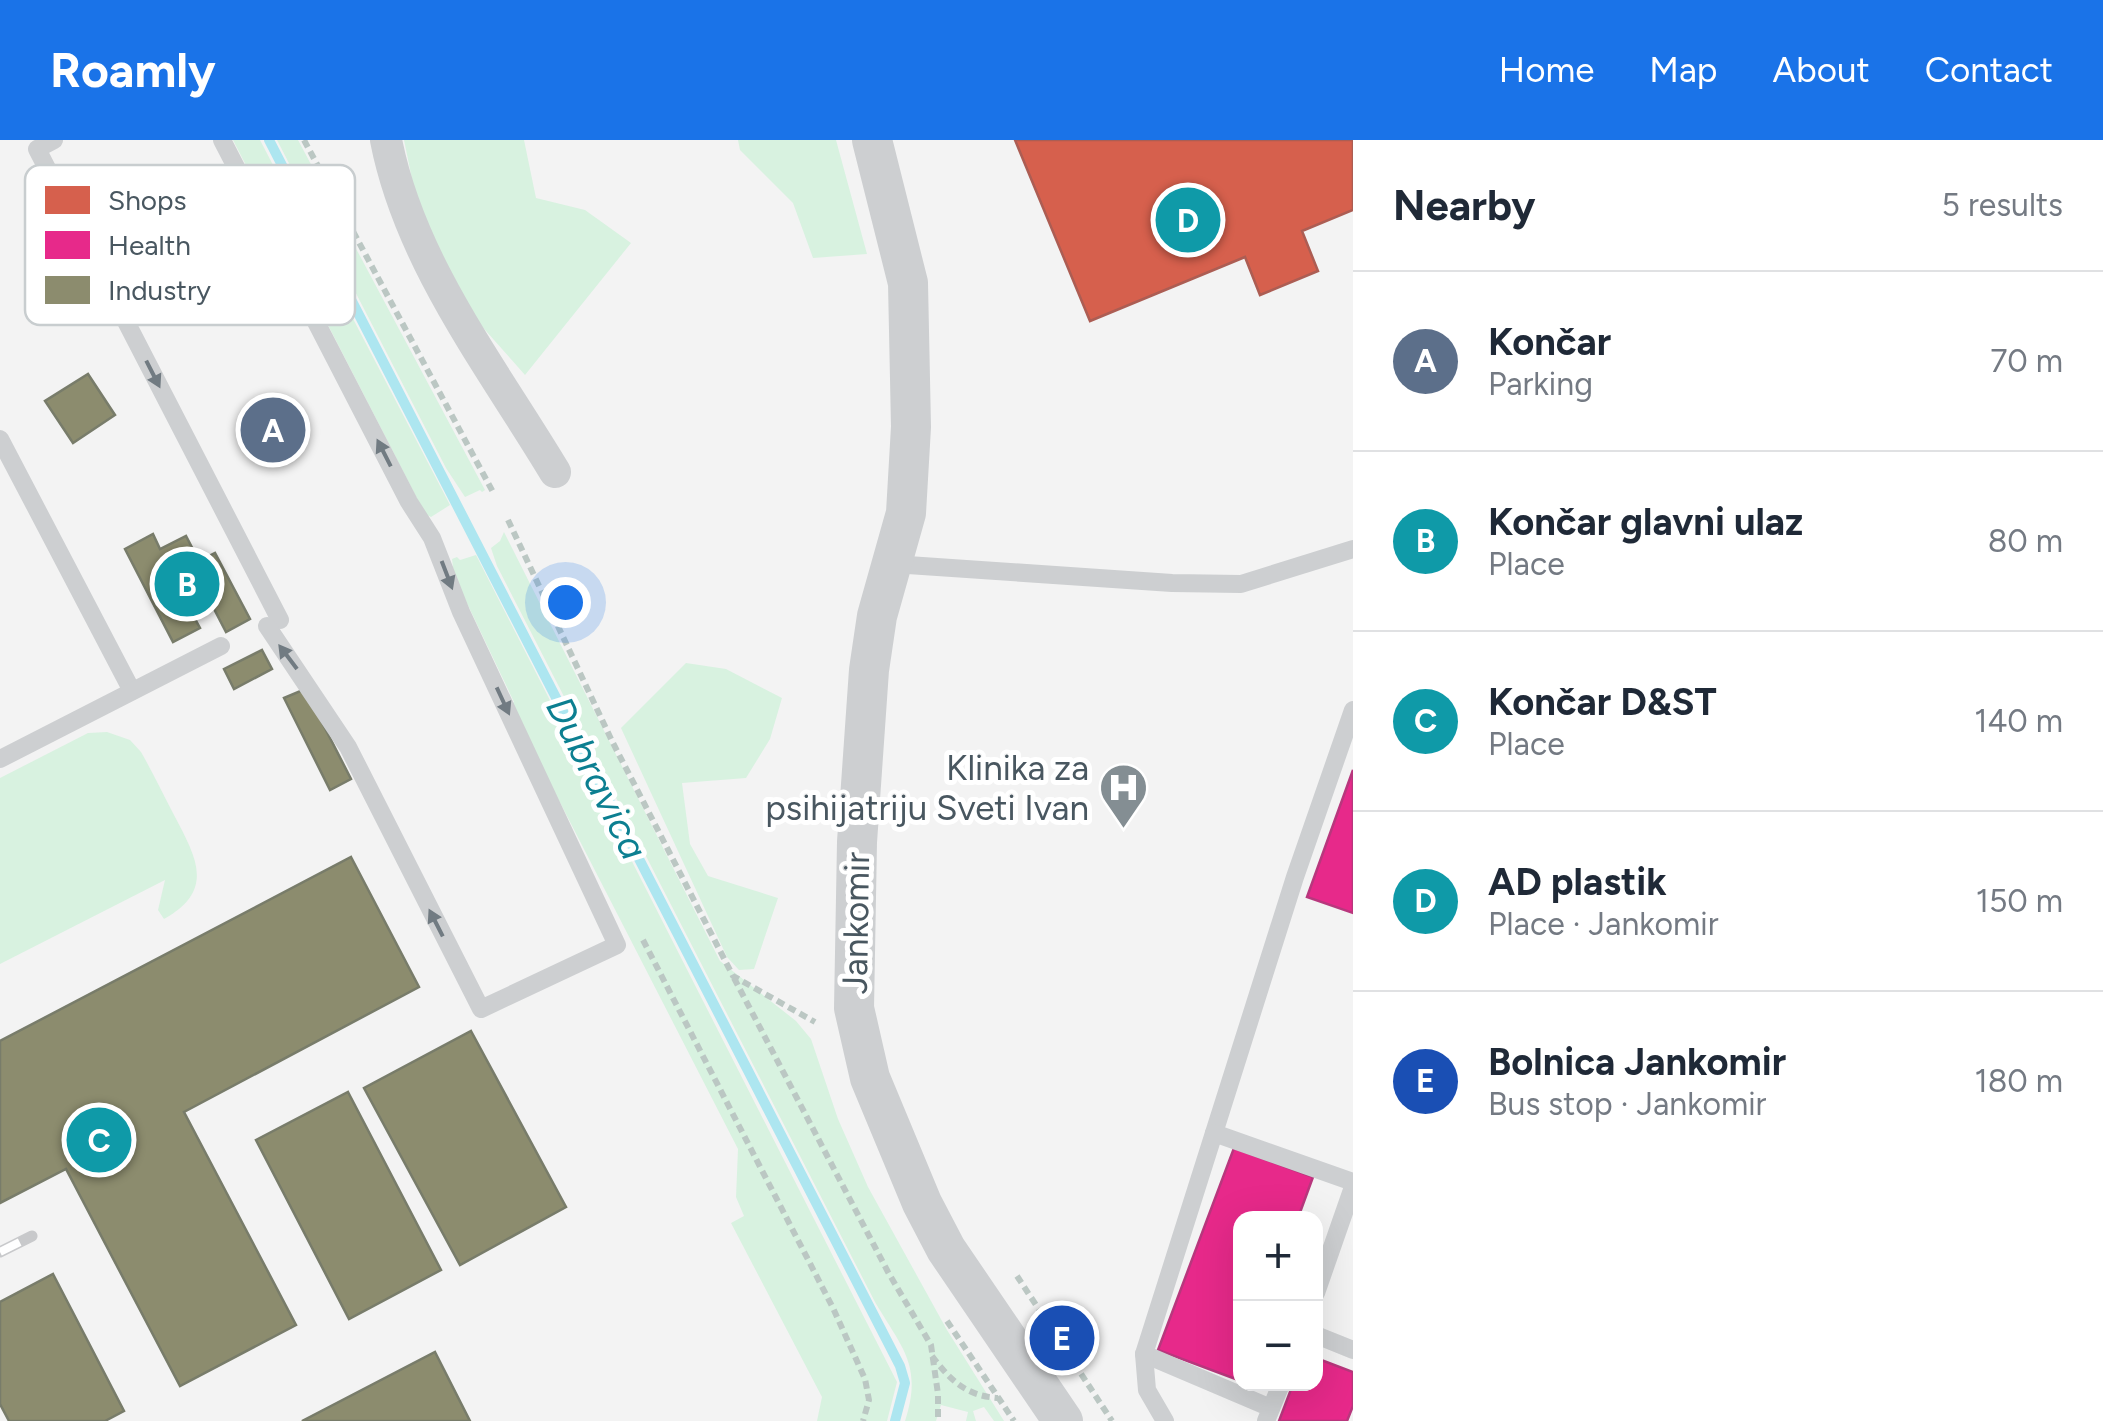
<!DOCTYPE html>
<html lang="en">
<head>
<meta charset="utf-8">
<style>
  body { margin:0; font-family:Figtree,sans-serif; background:#f2f2f3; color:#1f2937 }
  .controls { position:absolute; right:30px; bottom:30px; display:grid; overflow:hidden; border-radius:20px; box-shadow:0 10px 40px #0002 }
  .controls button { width:90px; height:90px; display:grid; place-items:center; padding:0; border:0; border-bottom:2px solid #e0e1e3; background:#fff; color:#1f2937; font:50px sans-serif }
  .you { position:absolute; left:565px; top:462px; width:35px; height:35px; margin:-25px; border:8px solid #fff; border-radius:50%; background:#1a73e8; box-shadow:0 0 0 15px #1a73e833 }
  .badge { display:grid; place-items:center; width:65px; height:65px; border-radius:50%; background:#1a73e8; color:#fff; font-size:32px; font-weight:700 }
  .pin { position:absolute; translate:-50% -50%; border:5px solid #fff; box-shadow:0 2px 10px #0006 }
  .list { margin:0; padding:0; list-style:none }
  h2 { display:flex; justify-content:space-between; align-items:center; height:130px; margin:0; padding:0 40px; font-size:42px }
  h2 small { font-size:32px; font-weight:400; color:#747a83 }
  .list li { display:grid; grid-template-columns:65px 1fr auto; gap:30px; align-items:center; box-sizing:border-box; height:180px; padding:0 40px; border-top:2px solid #e0e1e3 }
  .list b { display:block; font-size:38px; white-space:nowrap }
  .list p { margin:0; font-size:32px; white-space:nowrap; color:#747a83 }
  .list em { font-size:32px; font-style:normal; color:#747a83 }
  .map { position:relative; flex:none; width:1353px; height:1281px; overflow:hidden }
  header { display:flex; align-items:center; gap:60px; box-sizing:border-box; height:140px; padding:0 50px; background:#1a73e8; color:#fff }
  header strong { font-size:48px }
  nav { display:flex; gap:55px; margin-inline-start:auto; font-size:35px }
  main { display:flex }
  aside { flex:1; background:#fff }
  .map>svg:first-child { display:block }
  .green { fill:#d8f2e0 }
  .shops { fill:#d6604d; stroke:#ac5d53; stroke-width:2.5 }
  .health { fill:#e7298a; stroke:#b8377d; stroke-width:2.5 }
  .industry { fill:#8c8c6e; stroke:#787c6a; stroke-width:2.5 }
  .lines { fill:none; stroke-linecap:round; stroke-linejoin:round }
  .stream { stroke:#ade6f0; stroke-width:10 }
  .path { stroke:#bbc7c3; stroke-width:6; stroke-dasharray:8 5; stroke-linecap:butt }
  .service { stroke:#cdcfd1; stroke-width:18 }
  .minor { stroke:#cdcfd1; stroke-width:32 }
  .tertiary { stroke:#cdcfd1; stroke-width:40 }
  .rail-casing { stroke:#c8c9cb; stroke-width:11 }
  .rail { stroke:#fff; stroke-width:8; stroke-dasharray:22; stroke-linecap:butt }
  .oneway { fill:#717b82 }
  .labels { text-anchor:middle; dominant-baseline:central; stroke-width:10; stroke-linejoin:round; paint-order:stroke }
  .poi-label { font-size:35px; fill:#495760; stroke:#fff; text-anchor:end }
  .street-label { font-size:35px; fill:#495760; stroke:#fff }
  .water-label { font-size:38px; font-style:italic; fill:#0c7f91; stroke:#fff }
  .key { fill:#fff; stroke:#c8cdcf; stroke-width:2.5 }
  .key-label { font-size:28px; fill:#495760 }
</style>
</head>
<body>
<header>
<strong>Roamly</strong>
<nav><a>Home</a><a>Map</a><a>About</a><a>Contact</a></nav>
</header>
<main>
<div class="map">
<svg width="1353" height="1281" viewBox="0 0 1353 1281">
  <rect width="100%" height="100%" fill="#f3f3f3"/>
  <g class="green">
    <polygon points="233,0 260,0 450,365 431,377 425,374"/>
    <polygon points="277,0 298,0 485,350 482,352 480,350 465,357 446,328"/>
    <polygon points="404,0 524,0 536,58 585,70 631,103 525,235 462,164 421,83"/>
    <polygon points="738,0 836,0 867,114 813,118 793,63 740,10"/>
    <path d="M504,392L720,821L796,881L811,899L838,979L868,1047L947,1190L1004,1281H994L984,1267L973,1271L976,1281H966L968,1272L941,1265L936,1281H905C923,1225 902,1208 875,1162L497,426L491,408L500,401Z"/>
    <polygon points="476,415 897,1242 887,1281 817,1281 822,1257 731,1083 744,1076 736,1057 738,1009 510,565 514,562 454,436 452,419 457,417 460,420"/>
    <polygon points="686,523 726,529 782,558 770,599 746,638 682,643 690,704 708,736 778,758 754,829 739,830 727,817 621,588"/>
    <path d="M107,592L130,600L141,612C153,633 163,654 174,675C196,717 216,750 164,779L158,770L165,740L0,824V638L88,593Z"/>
  </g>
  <polygon class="shops" points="1015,0 1353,0 1353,70 1302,91 1318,131 1260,155 1245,117 1090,181"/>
  <g class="health">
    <polygon points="1353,630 1353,773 1307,757"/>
    <polygon points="1234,1008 1313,1037 1298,1078 1240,1078 1238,1240 1158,1210"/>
    <polygon points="1316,1218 1353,1232 1353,1266 1347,1281 1279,1281 1293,1244 1316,1244"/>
  </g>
  <g class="industry">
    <polygon points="88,234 115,275 73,303 45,261"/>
    <polygon points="153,394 160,409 186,396 199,421 215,413 250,479 226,492 213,467 194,477 200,488 173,502 125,409"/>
    <polygon points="262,510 272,529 234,549 224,529"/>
    <polygon points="305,549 351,639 330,650 284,558"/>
    <polygon points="351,717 419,847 184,972 296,1185 180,1246 66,1029 0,1063 0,901"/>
    <polygon points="471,891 566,1067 460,1125 364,948"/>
    <polygon points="348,952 441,1130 349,1179 256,1000"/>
    <polygon points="53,1134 124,1271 105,1281 9,1281 0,1264 0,1162"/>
    <polygon points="435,1212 470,1281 302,1281"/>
  </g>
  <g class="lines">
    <polyline class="stream" points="269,0 900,1226 905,1243 895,1281"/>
    <g class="path">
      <polyline points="304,0 494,354"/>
      <polyline points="508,380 612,601 733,836 815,882"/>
      <polyline points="643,800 833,1168 865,1239 869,1260 863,1281"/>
      <polyline points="734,838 888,1132 931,1205 938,1254 938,1281"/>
      <polyline points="1017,1136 1112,1281"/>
      <polyline points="947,1181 1014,1281"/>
      <path d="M932,1216C950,1240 966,1256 998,1258"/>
    </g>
    <g class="service">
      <polyline points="54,0 37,9 280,480"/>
      <polyline points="222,0 409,362 432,398 461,472 617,805 481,869 348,607 267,486"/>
      <polyline points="0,299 132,551"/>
      <polyline points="893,424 1172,443 1241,444 1353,409"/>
      <polyline points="0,619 221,506"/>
      <polyline points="1214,993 1295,737 1353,570"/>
      <polyline points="1316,1153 1353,1047"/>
      <polyline points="1316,1195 1353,1210"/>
      <polyline points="1144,1214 1271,1268"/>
      <polyline points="1165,1281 1147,1250 1144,1214 1214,993 1353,1042"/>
      <polyline points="1266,1281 1281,1244"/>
    </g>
    <path class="minor" d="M386,0C410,123 492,227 555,332"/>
    <polyline class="tertiary" points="872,0 908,143 911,287 906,373 877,476 869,530 857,702 854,868 870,938 922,1063 946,1109 1063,1281"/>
    <defs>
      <polyline id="rail" points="0,1112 32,1096"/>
    </defs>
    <use href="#rail" class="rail-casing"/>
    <use href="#rail" class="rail"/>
  </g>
  <defs><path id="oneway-solid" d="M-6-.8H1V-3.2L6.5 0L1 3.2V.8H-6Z" transform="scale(2.5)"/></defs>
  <g class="oneway">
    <use href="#oneway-solid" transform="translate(153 234) rotate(63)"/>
    <use href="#oneway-solid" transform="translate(384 313) rotate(-117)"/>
    <use href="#oneway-solid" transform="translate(447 435) rotate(69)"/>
    <use href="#oneway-solid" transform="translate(288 517) rotate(-127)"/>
    <use href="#oneway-solid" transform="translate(503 561) rotate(65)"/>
    <use href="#oneway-solid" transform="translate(436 783) rotate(-117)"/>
  </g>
  <defs>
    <symbol id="hospital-pin" viewBox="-11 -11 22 30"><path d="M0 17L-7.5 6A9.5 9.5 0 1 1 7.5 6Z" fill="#848e93" stroke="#fff"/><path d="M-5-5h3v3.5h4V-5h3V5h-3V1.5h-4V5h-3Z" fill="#fff"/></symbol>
  </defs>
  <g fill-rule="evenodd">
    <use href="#hospital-pin" x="1096" y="620" width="55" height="75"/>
  </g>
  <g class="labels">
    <g class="poi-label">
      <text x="1089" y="628">Klinika za<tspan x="1089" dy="40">psihijatriju Sveti Ivan</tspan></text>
    </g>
    <g class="street-label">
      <text transform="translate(856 783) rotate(-89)">Jankomir</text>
    </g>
    <g class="water-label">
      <text transform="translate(597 638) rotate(63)">Dubravica</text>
    </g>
  </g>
  <rect x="25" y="25" width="330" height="160" rx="15" class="key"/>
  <rect x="45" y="46" width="45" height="28" fill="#d6604d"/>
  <rect x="45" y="91" width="45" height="28" fill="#e7298a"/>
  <rect x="45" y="136" width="45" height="28" fill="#8c8c6e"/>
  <g class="key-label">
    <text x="108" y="70">Shops</text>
    <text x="108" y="115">Health</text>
    <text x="108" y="160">Industry</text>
  </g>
</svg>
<div class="controls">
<button>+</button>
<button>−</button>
</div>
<div class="you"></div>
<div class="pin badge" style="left:273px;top:290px;background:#5c6f8a">A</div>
<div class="pin badge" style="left:187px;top:444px;background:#0f9aa8">B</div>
<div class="pin badge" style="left:99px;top:1000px;background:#0f9aa8">C</div>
<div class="pin badge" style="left:1188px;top:80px;background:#0f9aa8">D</div>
<div class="pin badge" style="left:1062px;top:1198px;background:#1a4fb4">E</div>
</div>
<aside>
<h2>Nearby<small>5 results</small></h2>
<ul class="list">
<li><span class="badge" style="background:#5c6f8a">A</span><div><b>Končar</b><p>Parking</p></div><em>70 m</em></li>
<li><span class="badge" style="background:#0f9aa8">B</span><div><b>Končar glavni ulaz</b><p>Place</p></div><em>80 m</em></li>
<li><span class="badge" style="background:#0f9aa8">C</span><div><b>Končar D&amp;ST</b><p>Place</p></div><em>140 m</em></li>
<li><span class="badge" style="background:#0f9aa8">D</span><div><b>AD plastik</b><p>Place · Jankomir</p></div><em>150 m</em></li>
<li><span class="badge" style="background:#1a4fb4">E</span><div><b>Bolnica Jankomir</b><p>Bus stop · Jankomir</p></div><em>180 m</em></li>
</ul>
</aside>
</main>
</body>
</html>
